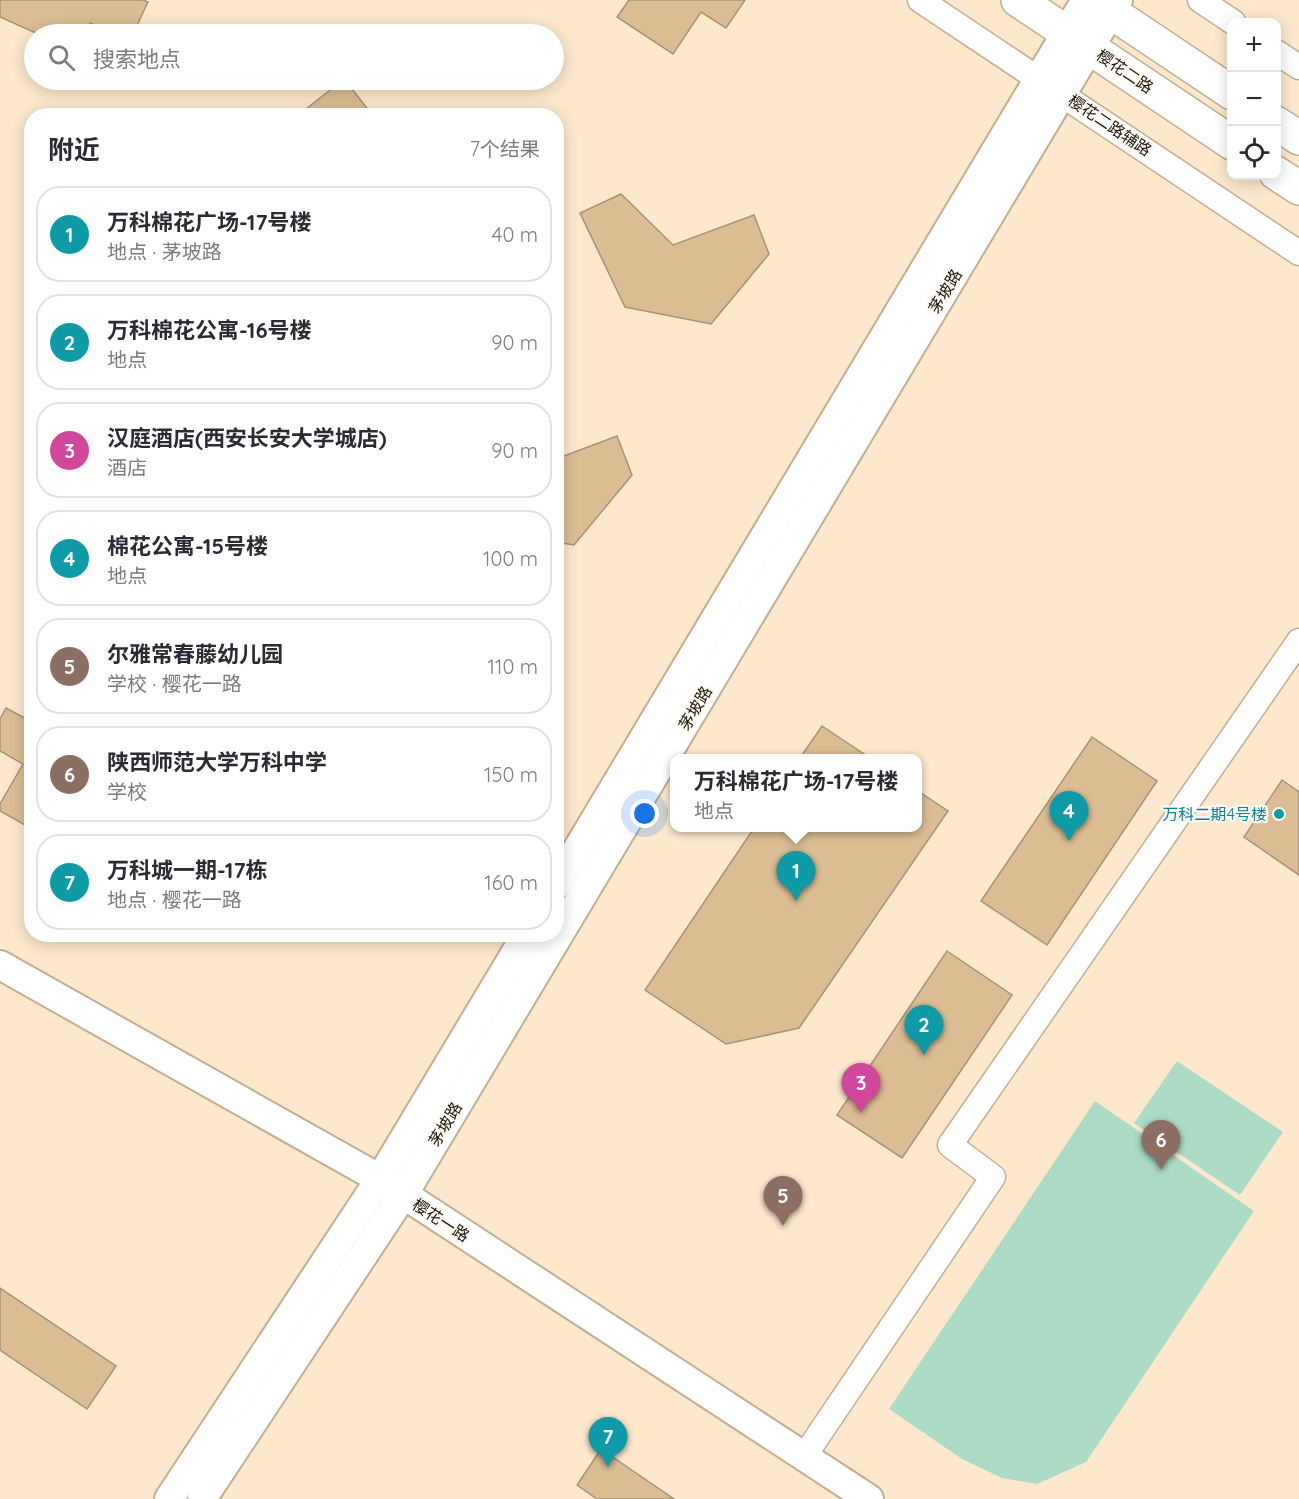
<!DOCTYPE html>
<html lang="zh">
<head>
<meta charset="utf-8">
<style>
  body { margin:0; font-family:Quicksand,"Noto Sans SC",sans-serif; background:#f2f2f3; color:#2b2b33 }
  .controls { position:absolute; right:18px; top:18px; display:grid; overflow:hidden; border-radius:12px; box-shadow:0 3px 15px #0003 }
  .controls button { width:54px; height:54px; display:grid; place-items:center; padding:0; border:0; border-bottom:2px solid #e1e1e2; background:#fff; color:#2b2b33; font:30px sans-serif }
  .you { position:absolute; left:645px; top:814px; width:21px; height:21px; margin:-15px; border:4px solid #fff; border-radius:50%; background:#1a73e8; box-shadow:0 0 0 9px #1a73e833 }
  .badge { display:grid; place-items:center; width:39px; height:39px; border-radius:50%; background:#db2777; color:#fff; font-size:20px; font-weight:700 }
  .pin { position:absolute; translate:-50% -50px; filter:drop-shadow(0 2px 3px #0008) }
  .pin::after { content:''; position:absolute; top:32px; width:21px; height:18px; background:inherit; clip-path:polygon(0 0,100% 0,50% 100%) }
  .popup { position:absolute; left:670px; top:754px; width:252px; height:78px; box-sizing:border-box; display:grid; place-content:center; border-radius:12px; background:#fff; filter:drop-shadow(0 2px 4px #0005); font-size:20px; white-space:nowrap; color:#7c7c81 }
  .popup b { font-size:22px; color:#2b2b33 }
  .popup::after { content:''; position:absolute; left:50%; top:100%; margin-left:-12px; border:12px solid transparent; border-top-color:#fff }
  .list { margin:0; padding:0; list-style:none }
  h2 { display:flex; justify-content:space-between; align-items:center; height:78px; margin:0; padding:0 24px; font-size:26px }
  h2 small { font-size:20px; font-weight:400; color:#7c7c81 }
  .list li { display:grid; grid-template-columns:39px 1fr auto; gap:18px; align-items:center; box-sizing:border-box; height:96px; margin:0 12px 12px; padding:0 12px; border:2px solid #e1e1e2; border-radius:24px }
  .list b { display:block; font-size:22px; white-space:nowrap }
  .list p { margin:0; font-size:20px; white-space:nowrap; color:#7c7c81 }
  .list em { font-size:20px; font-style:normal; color:#7c7c81 }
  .icon { flex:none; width:33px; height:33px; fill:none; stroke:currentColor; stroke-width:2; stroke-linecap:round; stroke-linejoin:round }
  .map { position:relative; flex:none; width:1299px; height:1499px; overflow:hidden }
  .search { position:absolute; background:#fff; box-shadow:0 3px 15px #0003; left:24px; top:24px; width:540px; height:66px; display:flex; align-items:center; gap:15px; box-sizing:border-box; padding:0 21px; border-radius:33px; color:#7c7c81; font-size:22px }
  .panel { position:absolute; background:#fff; box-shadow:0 3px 15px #0003; left:24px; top:108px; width:540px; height:834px; border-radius:24px }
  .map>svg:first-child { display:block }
  .green { fill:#acdcc5 }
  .building { fill:#dcbd93; stroke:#a69278; stroke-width:1.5 }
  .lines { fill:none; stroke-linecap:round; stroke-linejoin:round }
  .minor-casing { stroke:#c0ad92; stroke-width:27 }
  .tertiary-casing { stroke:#c0ad92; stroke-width:32 }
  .secondary-casing { stroke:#c0ad92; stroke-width:36 }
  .minor { stroke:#fff; stroke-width:24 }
  .tertiary { stroke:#fff; stroke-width:28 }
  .secondary { stroke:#fff; stroke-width:33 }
  .culture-dot { fill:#0f9aa8; stroke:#fcf8f2; stroke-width:2 }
  .labels { text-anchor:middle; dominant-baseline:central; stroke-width:4.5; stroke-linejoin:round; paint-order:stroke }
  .street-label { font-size:16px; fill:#1e160c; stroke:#fcf8f2 }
  .culture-label { font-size:16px; fill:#0d838f; stroke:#fcf8f2; text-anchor:end }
</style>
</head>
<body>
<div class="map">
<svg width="1299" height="1499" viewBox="0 0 1299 1499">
  <rect width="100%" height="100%" fill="#fde8cc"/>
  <g class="green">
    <polygon points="1177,1061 1283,1132 1240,1195 1134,1123"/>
    <polygon points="1095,1101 1254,1211 1086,1462 1037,1484 1002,1478 962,1459 889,1409"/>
  </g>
  <g class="building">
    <polygon points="0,0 143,0 148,2 133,34 117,34 90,23 84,34 38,34 0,17"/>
    <polygon points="629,0 745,0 726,28 701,12 673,54 617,17"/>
    <polygon points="345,80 373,116 297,116 343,80"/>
    <polygon points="621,194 673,245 754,215 769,254 711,324 625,307 580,213"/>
    <polygon points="617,436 632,475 574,545 556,542 556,459"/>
    <polygon points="6,708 32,722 32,829 0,811 0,804 23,764 0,751 0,719"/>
    <polygon points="822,726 870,758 800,758"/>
    <polygon points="1092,737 1157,781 1047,945 981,901"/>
    <polygon points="1282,780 1299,792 1299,875 1244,837"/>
    <polygon points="918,791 948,811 799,1028 726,1044 645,990 754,828 918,828"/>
    <polygon points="947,951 1012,995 902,1158 837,1115"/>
    <polygon points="0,1288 116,1366 87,1409 0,1350"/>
    <polygon points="601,1449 674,1499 597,1499 577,1485"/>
  </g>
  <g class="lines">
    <defs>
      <g id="minor">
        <polyline points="920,0 1299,253"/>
        <polyline points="1200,0 1233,22"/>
        <polyline points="1276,52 1299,67"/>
        <polyline points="805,1455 993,1177 950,1145 1299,641"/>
      </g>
      <g id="tertiary">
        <polyline points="556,885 1086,0"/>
        <polyline points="0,965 380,1179 869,1499"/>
        <polyline points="169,1499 380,1179 527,934"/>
        <polyline points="202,1499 403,1195 1118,0"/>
      </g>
      <g id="secondary">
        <polyline points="1018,0 1232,143"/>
        <polyline points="1093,0 1232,93"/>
        <polyline points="1276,123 1299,138"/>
        <polyline points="1276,173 1299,188"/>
      </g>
    </defs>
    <use href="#minor" class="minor-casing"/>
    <use href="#tertiary" class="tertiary-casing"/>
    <use href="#secondary" class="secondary-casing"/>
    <use href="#minor" class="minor"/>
    <use href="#tertiary" class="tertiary"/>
    <use href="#secondary" class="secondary"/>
  </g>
  <circle class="culture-dot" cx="1279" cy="814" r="6"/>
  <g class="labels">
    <g class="street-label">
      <text transform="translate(1125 71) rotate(34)">樱花二路</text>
      <text transform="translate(1110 125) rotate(34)">樱花二路辅路</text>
      <text transform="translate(945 291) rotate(-59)">茅坡路</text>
      <text transform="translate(695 708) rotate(-59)">茅坡路</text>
      <text transform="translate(445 1124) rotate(-59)">茅坡路</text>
      <text transform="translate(441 1220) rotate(33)">樱花一路</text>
    </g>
    <g class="culture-label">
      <text x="1267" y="814">万科二期4号楼</text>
    </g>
  </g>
</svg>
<div class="controls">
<button>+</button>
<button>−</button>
<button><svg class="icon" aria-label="locate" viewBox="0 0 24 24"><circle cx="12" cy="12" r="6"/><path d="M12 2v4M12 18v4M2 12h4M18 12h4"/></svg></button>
</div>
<div class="you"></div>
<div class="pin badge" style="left:796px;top:901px;background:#0f9aa8">1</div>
<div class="popup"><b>万科棉花广场-17号楼</b>地点</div>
<div class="pin badge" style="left:924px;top:1055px;background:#0f9aa8">2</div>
<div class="pin badge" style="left:861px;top:1113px;background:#d1479c">3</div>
<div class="pin badge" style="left:1069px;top:841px;background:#0f9aa8">4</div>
<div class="pin badge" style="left:783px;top:1226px;background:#8d6e63">5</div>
<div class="pin badge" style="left:1161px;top:1170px;background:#8d6e63">6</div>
<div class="pin badge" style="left:608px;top:1467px;background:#0f9aa8">7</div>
<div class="search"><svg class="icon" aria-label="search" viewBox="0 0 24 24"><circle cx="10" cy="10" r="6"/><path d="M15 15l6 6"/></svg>搜索地点</div>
<section class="panel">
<h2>附近<small>7个结果</small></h2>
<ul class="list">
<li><span class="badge" style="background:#0f9aa8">1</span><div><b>万科棉花广场-17号楼</b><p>地点 · 茅坡路</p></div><em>40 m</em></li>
<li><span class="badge" style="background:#0f9aa8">2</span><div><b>万科棉花公寓-16号楼</b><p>地点</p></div><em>90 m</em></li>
<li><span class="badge" style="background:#d1479c">3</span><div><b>汉庭酒店(西安长安大学城店)</b><p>酒店</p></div><em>90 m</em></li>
<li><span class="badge" style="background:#0f9aa8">4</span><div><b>棉花公寓-15号楼</b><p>地点</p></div><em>100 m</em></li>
<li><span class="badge" style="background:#8d6e63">5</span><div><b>尔雅常春藤幼儿园</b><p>学校 · 樱花一路</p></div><em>110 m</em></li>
<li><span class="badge" style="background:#8d6e63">6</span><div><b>陕西师范大学万科中学</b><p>学校</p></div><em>150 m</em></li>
<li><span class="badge" style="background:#0f9aa8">7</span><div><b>万科城一期-17栋</b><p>地点 · 樱花一路</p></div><em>160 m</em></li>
</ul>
</section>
</div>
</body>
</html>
